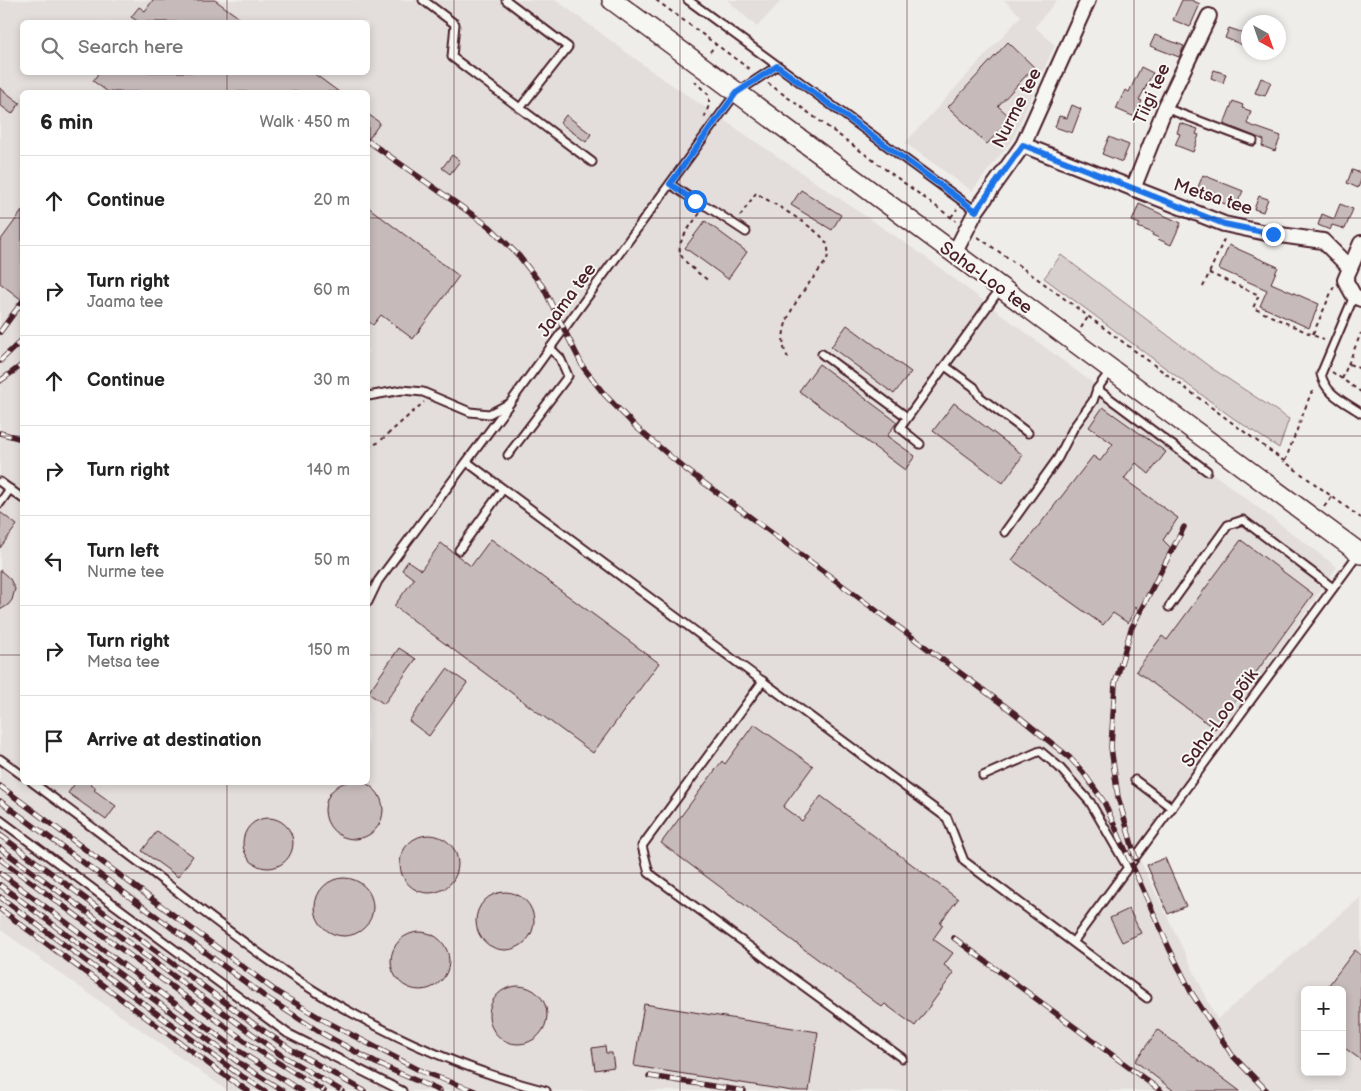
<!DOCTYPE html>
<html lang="en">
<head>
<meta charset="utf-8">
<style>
  body { margin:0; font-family:"Balsamiq Sans",sans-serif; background:#f6f6f6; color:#222 }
  .controls { position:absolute; right:15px; bottom:15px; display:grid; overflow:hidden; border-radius:8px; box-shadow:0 2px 8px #0003 }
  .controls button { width:45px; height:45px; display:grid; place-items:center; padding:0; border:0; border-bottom:1px solid #e0e0e0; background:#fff; color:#222; font:25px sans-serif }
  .compass { position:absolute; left:1241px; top:15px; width:45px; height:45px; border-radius:50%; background:#fff; box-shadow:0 2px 8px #0003; rotate:140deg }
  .stop { position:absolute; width:15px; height:15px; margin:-11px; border:4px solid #1a73e8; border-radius:50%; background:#fff }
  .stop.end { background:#1a73e8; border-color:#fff; box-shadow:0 1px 5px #0008 }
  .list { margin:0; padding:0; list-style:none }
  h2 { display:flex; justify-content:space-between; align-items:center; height:65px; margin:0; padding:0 20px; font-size:21px }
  h2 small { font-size:16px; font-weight:400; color:#767676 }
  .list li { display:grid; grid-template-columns:32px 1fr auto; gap:15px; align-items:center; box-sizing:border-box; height:90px; padding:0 20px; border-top:1px solid #e0e0e0 }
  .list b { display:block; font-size:19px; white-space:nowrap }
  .list p { margin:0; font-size:16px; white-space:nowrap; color:#767676 }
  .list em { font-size:16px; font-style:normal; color:#767676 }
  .icon { flex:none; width:28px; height:28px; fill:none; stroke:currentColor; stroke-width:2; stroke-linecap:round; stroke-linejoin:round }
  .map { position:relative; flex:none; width:1361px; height:1091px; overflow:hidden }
  .search { position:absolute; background:#fff; box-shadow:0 2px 8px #0003; left:20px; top:20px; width:350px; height:55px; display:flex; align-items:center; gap:12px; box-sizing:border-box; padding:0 18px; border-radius:8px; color:#767676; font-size:19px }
  .panel { position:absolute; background:#fff; box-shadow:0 2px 8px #0003; left:20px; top:90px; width:350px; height:695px; border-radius:8px }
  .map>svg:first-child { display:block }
  .built { fill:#e3dedc; fill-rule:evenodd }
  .green { fill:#d7cfce; stroke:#90777c }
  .building { fill:#c6babb; stroke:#4a1f2b }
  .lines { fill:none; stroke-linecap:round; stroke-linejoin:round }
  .lane-casing { stroke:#4a1f2b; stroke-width:11 }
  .street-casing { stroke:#4a1f2b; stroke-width:18 }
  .secondary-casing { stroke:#4a1f2b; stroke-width:22 }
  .path { stroke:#4a1f2b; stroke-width:2; stroke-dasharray:4 4; stroke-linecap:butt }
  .lane { stroke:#f6f6f2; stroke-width:7 }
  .street { stroke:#f6f6f2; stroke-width:14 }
  .secondary { stroke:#f6f6f2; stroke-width:19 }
  .rail-casing { stroke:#4a1f2b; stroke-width:5.5 }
  .rail { stroke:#f6f6f2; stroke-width:4; stroke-dasharray:11; stroke-linecap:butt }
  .route { stroke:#1a73e8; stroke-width:6 }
  .grid { fill:none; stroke:#4a1f2b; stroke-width:1; stroke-opacity:0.55 }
  .labels { text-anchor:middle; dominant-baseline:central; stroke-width:4; stroke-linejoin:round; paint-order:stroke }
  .street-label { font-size:18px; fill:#4a1f2b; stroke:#f6f6f2 }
</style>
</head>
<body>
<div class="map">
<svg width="1361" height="1091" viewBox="0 0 1361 1091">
  <rect width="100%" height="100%" fill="#efedea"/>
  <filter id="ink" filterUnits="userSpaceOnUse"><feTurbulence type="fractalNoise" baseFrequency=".02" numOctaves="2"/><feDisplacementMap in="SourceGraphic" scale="10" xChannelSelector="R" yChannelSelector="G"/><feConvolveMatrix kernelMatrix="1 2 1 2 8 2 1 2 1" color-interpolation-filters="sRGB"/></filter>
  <g filter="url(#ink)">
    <g class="built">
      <path d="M0,0H556L656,74L920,253L1337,567L1139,858L1217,1019L1361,897V1091H228L51,967L0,929ZM22,22H368V72H22ZM22,92H368V782H22ZM1305,990H1342V1072H1305Z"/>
      <polygon points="727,0 782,0 757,27"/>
      <polygon points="1004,0 1057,0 1035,27 1055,45 1013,139 972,191 905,143 1021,16"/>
    </g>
    <polygon class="green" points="1061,255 1210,367 1289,419 1279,448 1233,418 1044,278"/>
    <g class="building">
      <polygon points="153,0 215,0 245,22 139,22 131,17 139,7 145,11"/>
      <polygon points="1182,0 1191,0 1200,4 1190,27 1173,20"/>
      <polygon points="1229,28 1247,34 1243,45 1225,38"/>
      <polygon points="1155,35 1184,46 1179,57 1150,46"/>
      <polygon points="1008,42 1034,67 998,106 1011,118 987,144 948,107"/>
      <polygon points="1141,67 1153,73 1139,100 1142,101 1135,117 1116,109 1125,90 1129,92"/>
      <polygon points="1214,70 1226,74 1223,83 1211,78"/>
      <polygon points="99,72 312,72 339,92 108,92 93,81"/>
      <polygon points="1261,78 1271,82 1265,96 1255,93"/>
      <polygon points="0,88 20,103 12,114 0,105"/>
      <polygon points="1233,101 1243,105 1242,108 1251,111 1247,124 1281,136 1275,151 1262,146 1264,140 1224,124"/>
      <polygon points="1072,105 1081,109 1072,133 1055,127 1059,116 1067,118"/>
      <polygon points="368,114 380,123 368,140"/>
      <polygon points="566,115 591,134 586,142 560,123"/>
      <polygon points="1180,123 1198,129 1196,134 1199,135 1193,152 1175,145 1180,134 1177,133"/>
      <polygon points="1109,137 1129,145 1122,162 1102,154"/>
      <polygon points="452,155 460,161 450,174 442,168"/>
      <polygon points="1352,170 1361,173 1361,180 1358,188 1347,183"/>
      <polygon points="1203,175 1243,191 1235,208 1196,192"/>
      <polygon points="801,190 841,215 832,230 791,205"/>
      <polygon points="1259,196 1268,199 1263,212 1254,209"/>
      <polygon points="1139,204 1181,223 1171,245 1158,239 1159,238 1152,235 1153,233 1138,227 1140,224 1132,221"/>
      <polygon points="1340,204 1353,209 1345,229 1332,225 1330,230 1318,225 1322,214 1334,219"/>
      <polygon points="368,207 459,276 413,339 381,315 373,325 368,321"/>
      <polygon points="22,211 22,300 0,283 0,241"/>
      <polygon points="705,221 747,252 728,279 685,248"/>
      <polygon points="1229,245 1278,267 1271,283 1319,304 1309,328 1260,306 1267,290 1219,269"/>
      <polygon points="847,325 911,372 894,394 831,347"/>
      <polygon points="819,364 897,422 887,436 915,456 905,470 799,391"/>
      <polygon points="954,403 1023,455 1003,483 933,431"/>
      <polygon points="1103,407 1166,452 1149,474 1136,463 1124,479 1178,518 1163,540 1171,548 1138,611 1136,607 1128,623 1113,613 1103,625 1012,560 1093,456 1100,461 1113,444 1089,427"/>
      <polygon points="0,512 17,525 0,548"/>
      <polygon points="491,539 659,663 593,753 394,606 414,579 402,570 408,561 421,570 441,543 471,566"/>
      <polygon points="1241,540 1313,594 1215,729 1136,671 1162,636 1167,640"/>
      <polygon points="0,570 10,579 15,589 12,600 8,605 0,610"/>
      <polygon points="399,648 416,659 384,704 368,693"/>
      <polygon points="447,669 467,683 429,736 409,721"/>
      <polygon points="754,724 813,766 783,807 802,821 821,796 958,899 940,923 943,925 933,939 953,953 944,965 954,973 915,1026 885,1004 882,1007 661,843 722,761 725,764"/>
      <circle cx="354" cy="810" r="29"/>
      <polygon points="76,782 89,782 96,788 94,790 116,806 106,820 68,793"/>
      <circle cx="268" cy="843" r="25"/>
      <polygon points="157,831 193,856 178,877 142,851"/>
      <circle cx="429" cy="864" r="29"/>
      <polygon points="1165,858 1186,906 1168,914 1147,865"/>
      <circle cx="344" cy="907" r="29"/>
      <circle cx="505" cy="921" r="29"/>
      <polygon points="1129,909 1141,933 1122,942 1110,918"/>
      <circle cx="420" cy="961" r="29"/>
      <polygon points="1355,950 1361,955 1361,1060 1342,1046 1342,990 1325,990"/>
      <circle cx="518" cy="1015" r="29"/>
      <polygon points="644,1004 818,1032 809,1091 792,1091 634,1066"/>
      <polygon points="1158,1030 1240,1091 1174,1091 1135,1061"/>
      <polygon points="605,1046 606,1053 612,1053 614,1067 595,1070 592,1048"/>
    </g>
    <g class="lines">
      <defs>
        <g id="lane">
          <polyline points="423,0 455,24 452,57 592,162"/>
          <polyline points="506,0 568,47 520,108"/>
          <polyline points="688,0 976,211"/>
          <polyline points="1165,108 1253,141"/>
          <polyline points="670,184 695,201 708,207 746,232"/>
          <path d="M1354,296L1321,374C1325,394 1345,402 1361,413"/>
          <polyline points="822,354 907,417"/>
          <polyline points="945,366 974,387 980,397 1028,433"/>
          <polyline points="1111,370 1097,389 1207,471"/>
          <polyline points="368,396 402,390 423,392 470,412 489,414 510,403 736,93 777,66"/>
          <polyline points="920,444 900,428 1000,289"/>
          <polyline points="508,455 568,376 560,358 550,348"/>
          <polyline points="467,462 947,818 964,861 1147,998"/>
          <polyline points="0,482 22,498"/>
          <polyline points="0,503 10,489"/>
          <polyline points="1005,532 1058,458 1074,427 1093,401 1097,389"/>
          <polyline points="459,550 503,489"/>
          <polyline points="368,602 378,581 508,406"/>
          <polyline points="1169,607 1228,525 1243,520 1333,588"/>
          <polyline points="763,681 642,846 649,873 902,1058"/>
          <polyline points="0,759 22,775"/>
          <polyline points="983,776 1040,751 1059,767 1090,802 1128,868"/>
          <polyline points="1135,780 1172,808"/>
          <path d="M32,782C80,818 127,853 174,889C231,933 291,980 354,1014C414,1047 480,1074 546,1091"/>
          <polyline points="0,820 287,1033 402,1091"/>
          <polyline points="1073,942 1359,553"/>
        </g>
        <g id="street">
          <polyline points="1023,145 1224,224 1266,233 1323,241 1350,268"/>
          <polyline points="1133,189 1165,108 1209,16"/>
          <polyline points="1361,243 1345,280 1354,296 1361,299"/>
          <polyline points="954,254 976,211 1023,145 1088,0"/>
        </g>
        <polyline id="secondary" points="612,0 1361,554"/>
      </defs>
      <use href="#lane" class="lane-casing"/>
      <use href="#street" class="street-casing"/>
      <use href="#secondary" class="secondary-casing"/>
      <g class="path">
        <polyline points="656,0 752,71"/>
        <polyline points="710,52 716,44"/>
        <polyline points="694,81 709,95 709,105 704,119"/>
        <polyline points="768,83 956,221"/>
        <path d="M700,213C672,250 671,253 709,281"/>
        <path d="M740,216L756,193C772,203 820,229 827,244C829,249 828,255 827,260C810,283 778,317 784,347C784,351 787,355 788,358"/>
        <polyline points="951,217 957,209"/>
        <polyline points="978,237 1035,277 1361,518"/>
        <polyline points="1209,273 1259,295 1253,308 1324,340"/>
        <polyline points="1203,287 1225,237"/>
        <polyline points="1081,328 1088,317"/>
        <polyline points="1313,334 1334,286"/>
        <polyline points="1349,364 1361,369"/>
        <polyline points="1332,372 1361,392"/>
        <polyline points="1342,379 1361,333"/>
        <polyline points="368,448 379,442 424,402"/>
        <polyline points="1285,461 1311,393 1316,389"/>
        <polyline points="1324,507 1332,497"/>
      </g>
      <use href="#lane" class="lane"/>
      <use href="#street" class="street"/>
      <use href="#secondary" class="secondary"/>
      <defs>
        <g id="rail">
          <polyline points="368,141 490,227 519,256 543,287 583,367 604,394 637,428 684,468 1013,712 1070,758 1083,772 1104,802 1169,948 1191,992 1232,1055 1267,1091"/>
          <polyline points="0,332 22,302"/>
          <polyline points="0,361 22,340"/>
          <polyline points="0,381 22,365"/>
          <polyline points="0,433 22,439"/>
          <polyline points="0,786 277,992 327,1022 423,1072 475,1091"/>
          <polyline points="0,801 264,996 318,1031 376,1063 440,1091"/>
          <polyline points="0,835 254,1024 292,1050 364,1091"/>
          <polyline points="0,848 240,1025 281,1055 342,1091"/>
          <polyline points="0,859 253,1047 324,1091"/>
          <polyline points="1136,859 1118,797 1111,747 1115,684 1131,629 1184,527"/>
          <polyline points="0,873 236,1049 301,1091"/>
          <polyline points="0,885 242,1065 283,1091"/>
          <polyline points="0,897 237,1073 265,1091"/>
          <polyline points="0,909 217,1070 248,1091"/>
          <polyline points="954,938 1161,1091"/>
          <polyline points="649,1076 744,1091"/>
        </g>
      </defs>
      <use href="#rail" class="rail-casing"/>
      <use href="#rail" class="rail"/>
    </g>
  </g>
  <g class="lines" filter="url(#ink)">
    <polyline class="route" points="695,201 670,184 736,93 777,66 976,211 1023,145 1224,224 1273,234"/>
  </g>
  <path class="grid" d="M227,0V22M454,0V1091M680,0V1091M907,0V1091M1134,0V1091M227,72V92M0,218H22M368,218H1361M0,436H22M368,436H1361M0,655H22M368,655H1361M227,782V1091M0,873H1361"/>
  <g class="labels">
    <g class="street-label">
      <text transform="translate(1152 94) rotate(-66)">Tiigi tee</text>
      <text transform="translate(1017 108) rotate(-63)">Nurme tee</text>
      <text transform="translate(1213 197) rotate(18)">Metsa tee</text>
      <text transform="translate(986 278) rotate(36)">Saha-Loo tee</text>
      <text transform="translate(567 300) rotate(-54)">Jaama tee</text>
      <text transform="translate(1220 718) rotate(-54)">Saha-Loo põik</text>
    </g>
  </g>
</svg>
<div class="controls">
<button>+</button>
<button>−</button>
</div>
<svg class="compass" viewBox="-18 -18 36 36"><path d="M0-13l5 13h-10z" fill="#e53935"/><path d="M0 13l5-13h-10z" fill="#767676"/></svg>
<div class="stop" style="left:695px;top:201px"></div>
<div class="stop end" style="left:1273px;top:234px"></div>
<div class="search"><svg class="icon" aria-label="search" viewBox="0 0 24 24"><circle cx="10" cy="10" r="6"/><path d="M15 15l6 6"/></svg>Search here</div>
<section class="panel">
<h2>6 min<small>Walk · 450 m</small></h2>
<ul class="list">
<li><svg class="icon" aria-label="ahead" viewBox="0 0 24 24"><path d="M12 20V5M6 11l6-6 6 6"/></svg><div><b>Continue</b></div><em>20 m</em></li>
<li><svg class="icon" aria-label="right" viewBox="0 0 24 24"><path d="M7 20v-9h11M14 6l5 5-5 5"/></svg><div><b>Turn right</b><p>Jaama tee</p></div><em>60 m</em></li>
<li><svg class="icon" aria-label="ahead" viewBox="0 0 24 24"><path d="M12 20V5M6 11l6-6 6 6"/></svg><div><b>Continue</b></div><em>30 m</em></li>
<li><svg class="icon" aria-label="right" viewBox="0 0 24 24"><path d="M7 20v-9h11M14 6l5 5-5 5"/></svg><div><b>Turn right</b></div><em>140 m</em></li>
<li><svg class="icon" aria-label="left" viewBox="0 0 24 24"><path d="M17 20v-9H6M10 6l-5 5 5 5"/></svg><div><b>Turn left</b><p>Nurme tee</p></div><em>50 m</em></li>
<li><svg class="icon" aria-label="right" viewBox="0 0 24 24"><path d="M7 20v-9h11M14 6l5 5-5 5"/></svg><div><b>Turn right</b><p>Metsa tee</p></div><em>150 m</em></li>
<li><svg class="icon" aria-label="arrive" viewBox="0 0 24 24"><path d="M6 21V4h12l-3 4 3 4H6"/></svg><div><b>Arrive at destination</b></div></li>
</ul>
</section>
</div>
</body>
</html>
